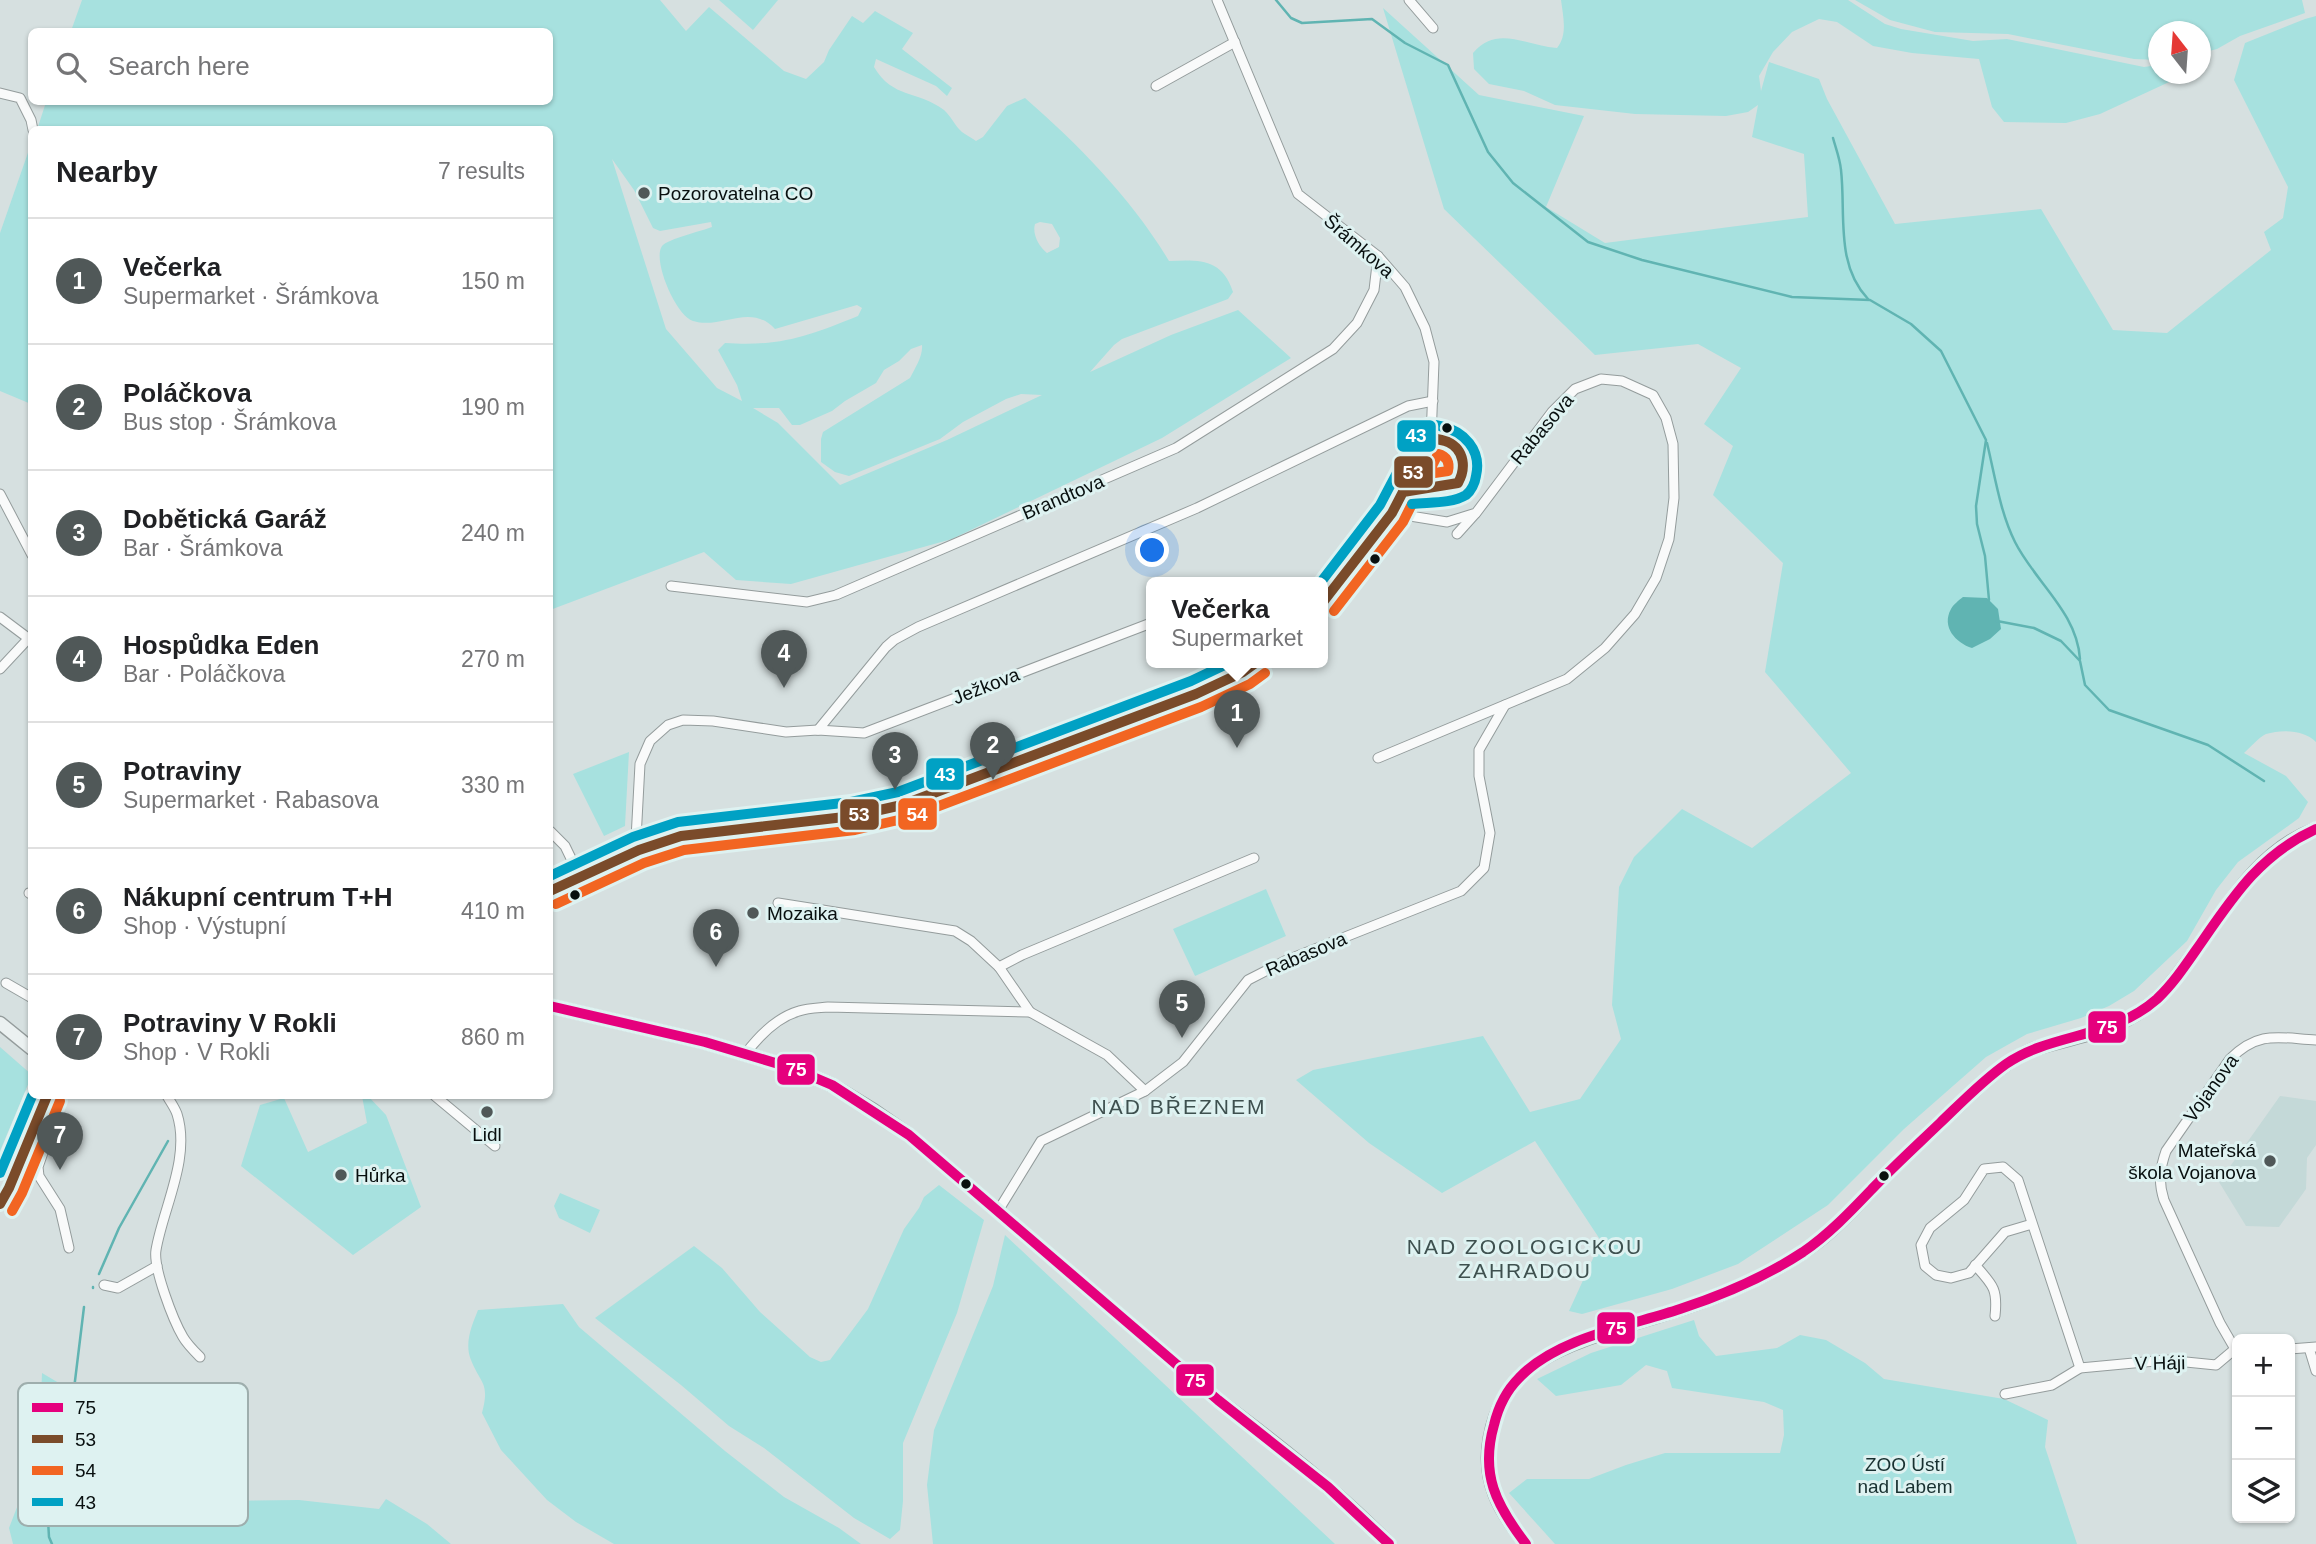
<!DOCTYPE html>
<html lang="en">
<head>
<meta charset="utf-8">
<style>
  body { margin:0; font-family:Arial,sans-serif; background:#f2f2f2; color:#202124 }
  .controls { position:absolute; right:21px; bottom:21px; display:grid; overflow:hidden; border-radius:10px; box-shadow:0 2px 5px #0004 }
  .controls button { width:63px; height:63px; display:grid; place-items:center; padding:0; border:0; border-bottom:2px solid #e0e0e0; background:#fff; color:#202124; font:35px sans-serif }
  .compass { position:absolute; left:2148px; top:21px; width:63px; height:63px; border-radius:50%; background:#fff; box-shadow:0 2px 5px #0004; rotate:343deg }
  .you { position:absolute; left:1153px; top:551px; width:24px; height:24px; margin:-18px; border:5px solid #fff; border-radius:50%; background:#1a73e8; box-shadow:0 0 0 10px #1a73e833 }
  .badge { display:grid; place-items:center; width:46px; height:46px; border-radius:50%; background:#505858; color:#fff; font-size:23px; font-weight:700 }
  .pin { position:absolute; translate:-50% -58px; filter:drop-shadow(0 2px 4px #0008) }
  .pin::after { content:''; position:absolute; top:37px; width:24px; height:21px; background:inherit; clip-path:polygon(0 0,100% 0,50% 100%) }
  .popup { position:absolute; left:1146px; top:577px; width:182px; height:91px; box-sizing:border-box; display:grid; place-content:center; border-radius:10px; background:#fff; filter:drop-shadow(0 2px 5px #0005); font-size:23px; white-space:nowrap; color:#757577 }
  .popup b { font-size:26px; color:#202124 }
  .popup::after { content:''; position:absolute; left:50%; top:100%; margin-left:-14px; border:14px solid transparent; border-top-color:#fff }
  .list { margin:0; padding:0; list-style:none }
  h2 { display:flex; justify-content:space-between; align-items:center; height:91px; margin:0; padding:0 28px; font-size:30px }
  h2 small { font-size:23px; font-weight:400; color:#757577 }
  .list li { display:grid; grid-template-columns:46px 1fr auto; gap:21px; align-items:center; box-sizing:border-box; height:126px; padding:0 28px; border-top:2px solid #e0e0e0 }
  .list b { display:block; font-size:26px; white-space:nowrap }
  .list p { margin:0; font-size:23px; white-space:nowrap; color:#757577 }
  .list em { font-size:23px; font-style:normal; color:#757577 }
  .icon { flex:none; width:38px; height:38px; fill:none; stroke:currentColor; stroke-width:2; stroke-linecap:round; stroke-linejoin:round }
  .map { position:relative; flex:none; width:2316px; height:1544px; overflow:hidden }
  .search { position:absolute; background:#fff; box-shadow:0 2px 5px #0004; left:28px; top:28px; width:525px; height:77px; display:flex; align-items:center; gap:18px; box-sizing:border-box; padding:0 24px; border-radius:10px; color:#757577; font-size:26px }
  .panel { position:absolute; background:#fff; box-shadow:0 2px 5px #0004; left:28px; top:126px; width:525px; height:973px; border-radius:10px }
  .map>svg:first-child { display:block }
  .built { fill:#c4d9d8 }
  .green { fill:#a7e1df; fill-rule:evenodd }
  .water { fill:#60b4b2 }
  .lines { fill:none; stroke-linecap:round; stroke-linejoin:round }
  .stream { stroke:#60b4b2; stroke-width:2.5 }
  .street-casing { stroke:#949c9c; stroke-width:11 }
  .secondary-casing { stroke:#949c9c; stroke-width:15 }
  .street { stroke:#f9fafa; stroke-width:9 }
  .secondary { stroke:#ebf1f1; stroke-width:12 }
  .bus-1-casing { stroke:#def2f1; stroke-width:16 }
  .bus-2-casing { stroke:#def2f1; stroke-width:16 }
  .bus-3-casing { stroke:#def2f1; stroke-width:16 }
  .bus-4-casing { stroke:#def2f1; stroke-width:16 }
  .bus-1 { stroke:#e5007d; stroke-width:10 }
  .bus-2 { stroke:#7a4b2a; stroke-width:10 }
  .bus-3 { stroke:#f26522; stroke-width:10 }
  .bus-4 { stroke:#00a1c4; stroke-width:10 }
  .poi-dot { fill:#505858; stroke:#def2f1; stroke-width:2.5 }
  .bus-dot { fill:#080f0f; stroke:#def2f1; stroke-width:2.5 }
  .labels { text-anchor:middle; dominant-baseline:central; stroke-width:6; stroke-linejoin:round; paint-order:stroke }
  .poi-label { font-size:19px; fill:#080f0f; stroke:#def2f1; text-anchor:start }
  .street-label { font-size:19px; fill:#080f0f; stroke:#def2f1 }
  .park-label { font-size:19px; fill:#183030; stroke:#def2f1 }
  .neighbourhood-label { font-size:21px; letter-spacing:2px; fill:#3e504f; stroke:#def2f1 }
  .key { fill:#def2f1; stroke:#9eaead; stroke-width:2 }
  .key-label { font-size:19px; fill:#080f0f }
  .line-badge { stroke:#def2f1; stroke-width:2.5 }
  .badge-label { font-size:19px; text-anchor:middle; font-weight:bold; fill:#fff }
</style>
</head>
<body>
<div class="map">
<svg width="2316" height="1544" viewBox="0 0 2316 1544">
  <rect width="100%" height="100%" fill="#d6e0e0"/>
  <polygon class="built" points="2280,1096 2316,1101 2316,1145 2307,1158 2306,1189 2279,1227 2246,1226 2219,1182"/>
  <g class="green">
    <path d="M82,0H660L686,31L709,7L784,71L806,79L824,62L829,50L852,16L863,23L875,11L913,33L902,49L952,88L947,96L936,86L876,59L874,67C893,99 917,90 944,110C951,116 955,126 962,132C966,135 972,138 976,141L983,137L1007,106L1025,98C1079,145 1132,199 1169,261C1199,260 1222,258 1233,292L1228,299L1122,339L1114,345L1090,372L1171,335L1238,310L1291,358L1162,438L952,539L791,584L736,580L704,552L550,610V130H37L46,102H355L357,105V102H550V32L71,31ZM612,159L634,190L653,228L660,231L711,222L712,227C701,231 668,239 662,246C652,260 676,316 693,321C721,330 750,302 775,329L857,305L862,308L858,316C809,336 779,347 725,343L718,350L737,385L742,401L717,388L666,329ZM1040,222L1052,224L1060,238L1059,247L1047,253C1039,247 1032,234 1035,224ZM922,345C923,356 915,368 910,378L823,432L821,439V462L835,472L849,476L940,439L963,422L1006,399L1021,394L1042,395L947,440L840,485L778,423L753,408H779L792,425H800L832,411L845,401L876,383L884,370L899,361L911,349Z"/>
    <polygon points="719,0 778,0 753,30"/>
    <path d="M1561,0H1848L1885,24L1901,29L1973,41L2007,39L2144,67L2158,65V74H2182L2180,77L2100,114L2066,123L2004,122L1992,107L1979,59L1912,53L1873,46L1837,22L1819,19L1792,32L1773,52L1759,76L1761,91L1769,62L1819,79L1827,99L1895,224L2041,209L2113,330L2167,333L2271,250L2264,232L2283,218L2288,187L2234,80L2245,43L2305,19L2316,16V742C2305,730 2282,729 2266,734C2259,737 2250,748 2244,753L2286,776L2308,802L2299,818L2238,862L2216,890L2187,941L2134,991L2109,1006L2081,1018L2027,1034L1986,1057L1904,1129L1828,1205L1738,1264L1672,1289L1582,1314L1569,1311L1601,1241L1535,1141L1442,1193L1369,1143L1296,1080L1313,1070L1483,1036L1530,1112L1580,1099L1621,1039L1612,1005L1619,887L1634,857L1682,809L1752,848L1851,773L1765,672L1783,563L1713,495L1733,446L1704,424L1741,368L1698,344L1595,355L1444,209L1383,8L1479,95L1584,116L1546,207L1605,243L1808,217L1804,154L1752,137L1758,105L1748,112L1726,116L1635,114L1555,105L1524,91L1489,84L1474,69L1473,53C1497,24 1526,46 1557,48C1568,35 1563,16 1561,0Z"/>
    <polygon points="1855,0 2302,0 2305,13 2240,36 2217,49 2201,53 2200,32 2158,32 2158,60 2134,59 2008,34 1935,32 1890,20"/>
    <polygon points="31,144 31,404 0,391 0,233"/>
    <polygon points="629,752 625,826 604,836 573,774"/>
    <polygon points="1266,889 1286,936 1195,976 1173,929"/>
    <polygon points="0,1047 32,1075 0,1151"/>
    <polygon points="362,1096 368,1096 386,1115 421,1207 353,1255 241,1166 260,1105 284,1098 308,1152 367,1123"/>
    <polygon points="939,1185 984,1220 957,1313 903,1443 903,1501 900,1530 890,1539 854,1518 764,1448 729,1426 681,1385 595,1318 694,1246 722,1268 760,1312 810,1357 821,1362 830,1360 868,1309 904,1229 919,1208 924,1197"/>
    <polygon points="560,1193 600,1210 590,1233 559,1218 554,1206"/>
    <polygon points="1005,1235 1335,1544 933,1544 927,1485 934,1430 993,1286"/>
    <path d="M563,1304L579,1327L725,1451L784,1497L839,1528L861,1544H614L576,1522L547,1500L501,1450L482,1413C490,1382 481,1385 471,1360C464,1343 472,1325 478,1310Z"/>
    <polygon points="1694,1320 1699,1336 1716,1356 1777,1348 1800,1335 1826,1340 1865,1363 1884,1379 2004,1399 2048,1420 2045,1447 2077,1544 1555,1544 1509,1493 1527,1479 1589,1479 1626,1465 1665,1453 1780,1453 1784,1435 1783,1410 1764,1402 1672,1388 1667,1371 1646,1365 1621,1385 1556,1396 1537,1379 1591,1353"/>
    <polygon points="42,1373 91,1402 74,1456 79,1505 91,1516 91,1521 150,1521 187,1511 207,1501 299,1500 379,1509 386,1499 427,1524 451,1544 13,1544 9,1528 39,1450"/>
  </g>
  <path class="water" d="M1963,597L1987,598L1998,609L2001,629L1990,639L1972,648C1956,643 1941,627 1951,609C1953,605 1959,600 1963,597Z"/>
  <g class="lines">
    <g class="stream">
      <polyline points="1276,0 1291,18 1302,23 1372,19 1405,43 1448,65 1488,152 1513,183 1588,242 1642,260 1792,297 1870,300 1911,324 1941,351 1986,440 1976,506 1977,524 1985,556 1989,600"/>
      <path d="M1833,138C1836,149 1840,159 1841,170C1846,214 1835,264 1868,299"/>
      <path d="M1987,443C1995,476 2000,512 2015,542C2035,582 2077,612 2080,659"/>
      <polyline points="1997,621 2034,628 2061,641 2080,661 2085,685 2109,710 2208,745 2264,781"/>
      <polyline points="99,1274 119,1228 168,1141"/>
      <polyline points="93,1288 93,1287"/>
      <polyline points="52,1544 49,1537 47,1503 50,1489 58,1473 61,1424 74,1389 84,1307"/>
    </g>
    <defs>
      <g id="street">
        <polyline points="1217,0 1298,194 1378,256 1405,287 1425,328 1434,362 1431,438 1392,513 1323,602"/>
        <polyline points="1409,0 1433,28"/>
        <polyline points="1156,86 1235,42"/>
        <polyline points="0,93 20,98 31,120 33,130"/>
        <polyline points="1431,438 1447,442"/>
        <polyline points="0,494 32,555"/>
        <polyline points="1457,534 1475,514"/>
        <polyline points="671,586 807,602 836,595 1176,448 1333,349 1357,323 1374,290 1378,256"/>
        <polyline points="0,617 32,641"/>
        <polyline points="0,669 28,639"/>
        <polyline points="818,730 886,647 894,640 918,627 1197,508 1408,406 1433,401"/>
        <polyline points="1378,758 1567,679 1605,648 1635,614 1656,578 1669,539 1674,498 1673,444 1666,418 1653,395 1622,381 1601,379 1575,389 1552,412 1476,513 1447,522 1392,513"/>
        <polyline points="550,831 565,846 580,877"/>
        <polyline points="639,850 636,839 640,764 650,741 668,725 683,720 713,721 786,732 818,730 864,733 1151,623"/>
        <polyline points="550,891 639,850 681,836 853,816 902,805 1196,694 1243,672 1257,662"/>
        <polyline points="29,893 32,895"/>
        <polyline points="778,903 955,931 971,941 999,967"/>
        <polyline points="6,983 32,998"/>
        <polyline points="1030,1012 999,967 1022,955 1254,858"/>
        <path d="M746,1053C759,1036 778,1017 799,1011C808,1008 818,1008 828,1007L1030,1012L1107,1055L1145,1091"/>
        <path d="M167,1096C170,1101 175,1108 177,1114C191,1158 163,1208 156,1250C153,1268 173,1320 183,1337C187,1344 194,1351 200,1357"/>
        <polyline points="435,1096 495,1146"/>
        <polyline points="45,1100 54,1106 56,1115 38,1167 39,1176 60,1209 69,1248"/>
        <polyline points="998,1211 1041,1141 1145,1091 1183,1062 1248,980 1287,960 1461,891 1484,868 1490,833 1479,776 1479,750 1505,705"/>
        <polyline points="2032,1224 2005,1232 1969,1273 1951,1278 1936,1275 1925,1266 1921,1245 1930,1228 1964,1200 1984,1169 2003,1167 2018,1180 2080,1368"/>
        <path d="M1975,1265C1993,1285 1998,1289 1995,1316"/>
        <polyline points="104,1285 118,1288 157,1266"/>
        <polyline points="2309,1348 2316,1371"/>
        <path d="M2237,1349H2235L2220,1323L2164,1200C2158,1182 2160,1168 2166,1151L2230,1059C2259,1030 2279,1038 2316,1040"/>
        <polyline points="2290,1349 2316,1347"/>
        <polyline points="2005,1394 2052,1385 2080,1368 2166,1360 2216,1365 2235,1349"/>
      </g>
      <g id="secondary">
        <path d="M550,1006L705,1042L792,1068L832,1085L873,1110L909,1135L1218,1400C1277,1444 1337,1491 1389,1544"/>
        <polyline points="0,1023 32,1049"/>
        <polyline points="0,1204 9,1188 47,1096"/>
        <path d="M1526,1544C1500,1511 1482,1482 1490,1438C1503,1367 1553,1350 1613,1330C1647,1319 1682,1310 1714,1297C1750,1283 1787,1265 1817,1242C1838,1226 1856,1206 1874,1187C1903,1158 1933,1130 1962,1102C1984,1082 2006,1060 2034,1049C2074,1037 2120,1031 2153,1002C2170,988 2181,970 2194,953C2227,906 2259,850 2316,829"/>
      </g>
    </defs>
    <use href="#street" class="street-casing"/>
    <use href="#secondary" class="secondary-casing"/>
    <use href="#street" class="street"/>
    <use href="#secondary" class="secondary"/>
    <defs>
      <g id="bus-1">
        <polyline points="550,1006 705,1042 792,1068 832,1085 909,1135 1218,1400 1328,1487 1389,1544"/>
        <path d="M1526,1544C1496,1505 1480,1474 1494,1425C1498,1408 1506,1391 1519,1378C1556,1338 1629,1326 1680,1309C1723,1295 1765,1277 1803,1252C1829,1234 1850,1212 1872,1189C1894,1166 1917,1145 1940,1123C1961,1103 1982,1081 2006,1064C2053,1032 2112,1039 2157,999C2174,983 2187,963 2201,943C2234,895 2261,854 2316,829"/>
      </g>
      <g id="bus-2">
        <path d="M1323,602L1392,513L1431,438C1437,439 1443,440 1448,442C1465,450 1466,469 1458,483L1403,492"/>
        <polyline points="550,891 639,850 681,836 853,816 902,805 1196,694 1243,672 1257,662"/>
        <polyline points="0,1204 9,1188 47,1096"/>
      </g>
      <g id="bus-3">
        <path d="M1438,454C1447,456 1450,463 1448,471L1428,474Z"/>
        <polyline points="1334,611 1403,522 1412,504"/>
        <polyline points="556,904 644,863 684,850 855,830 907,818 1201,707 1250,684 1265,673"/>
        <polyline points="12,1211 22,1193 60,1101"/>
      </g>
      <g id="bus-4">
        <path d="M1321,582L1380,505L1420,429C1427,423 1431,424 1440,426C1464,431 1482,450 1476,476C1475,483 1471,491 1466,495C1451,504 1429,502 1412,504"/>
        <polyline points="550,876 633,837 678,822 851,802 898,792 1191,681 1231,662"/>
        <polyline points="0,1173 32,1096"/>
      </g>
    </defs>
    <use href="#bus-1" class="bus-1-casing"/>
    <use href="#bus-2" class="bus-2-casing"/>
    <use href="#bus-3" class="bus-3-casing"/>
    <use href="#bus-4" class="bus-4-casing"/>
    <use href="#bus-1" class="bus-1"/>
    <use href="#bus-2" class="bus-2"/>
    <use href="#bus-3" class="bus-3"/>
    <use href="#bus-4" class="bus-4"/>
  </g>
  <g class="poi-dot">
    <circle cx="644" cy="193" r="7"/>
    <circle cx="753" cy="913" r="7"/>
    <circle cx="487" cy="1112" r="7"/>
    <circle cx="2270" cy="1161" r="7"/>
    <circle cx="341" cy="1175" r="7"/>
  </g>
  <g class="bus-dot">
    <circle cx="1447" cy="428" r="6"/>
    <circle cx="1375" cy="559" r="6"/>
    <circle cx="575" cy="895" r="6"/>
    <circle cx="1884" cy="1176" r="6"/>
    <circle cx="966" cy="1184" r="6"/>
  </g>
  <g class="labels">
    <g class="poi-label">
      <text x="658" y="193">Pozorovatelna CO</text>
      <text x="767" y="913">Mozaika</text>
      <text x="487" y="1134" text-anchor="middle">Lidl</text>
      <text x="2256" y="1150" text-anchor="end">Mateřská<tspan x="2256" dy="22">škola Vojanova</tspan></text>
      <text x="355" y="1175">Hůrka</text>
    </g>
    <g class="street-label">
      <text transform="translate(1359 246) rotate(41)">Šrámkova</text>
      <text transform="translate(1542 429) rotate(-50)">Rabasova</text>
      <text transform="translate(1063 497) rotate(-23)">Brandtova</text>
      <text transform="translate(986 686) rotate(-21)">Ježkova</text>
      <text transform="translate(1306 954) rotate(-23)">Rabasova</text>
      <text transform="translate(2211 1088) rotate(-54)">Vojanova</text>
      <text transform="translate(2160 1363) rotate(-1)">V Háji</text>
    </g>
    <g class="park-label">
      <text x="1905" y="1464">ZOO Ústí<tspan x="1905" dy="22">nad Labem</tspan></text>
    </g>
    <g class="neighbourhood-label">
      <text x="1179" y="1106">NAD BŘEZNEM</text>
      <text x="1525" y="1246">NAD ZOOLOGICKOU<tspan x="1525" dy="24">ZAHRADOU</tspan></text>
    </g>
  </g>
  <rect x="18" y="1383" width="230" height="143" rx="10" class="key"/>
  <rect x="32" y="1403" width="31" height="9" fill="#e5007d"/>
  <rect x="32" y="1435" width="31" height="8" fill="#7a4b2a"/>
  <rect x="32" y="1466" width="31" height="9" fill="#f26522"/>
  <rect x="32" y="1498" width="31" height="8" fill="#00a1c4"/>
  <g class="key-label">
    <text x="75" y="1414">75</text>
    <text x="75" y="1446">53</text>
    <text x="75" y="1477">54</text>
    <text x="75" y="1509">43</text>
  </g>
  <g class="line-badge">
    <rect x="1396" y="419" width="41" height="34" rx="7" fill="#00a1c4"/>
    <rect x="1393" y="455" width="41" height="34" rx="7" fill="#7a4b2a"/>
    <rect x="925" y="757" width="40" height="34" rx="7" fill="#00a1c4"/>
    <rect x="897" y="797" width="41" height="34" rx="7" fill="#f26522"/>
    <rect x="839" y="798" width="41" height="33" rx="7" fill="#7a4b2a"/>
    <rect x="2087" y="1010" width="40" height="34" rx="7" fill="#e5007d"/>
    <rect x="776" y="1053" width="40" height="33" rx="7" fill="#e5007d"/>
    <rect x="1596" y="1311" width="40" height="34" rx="7" fill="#e5007d"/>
    <rect x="1175" y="1363" width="40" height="34" rx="7" fill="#e5007d"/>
  </g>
  <g class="badge-label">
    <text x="1416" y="442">43</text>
    <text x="1413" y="479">53</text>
    <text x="945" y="781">43</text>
    <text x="917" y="821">54</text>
    <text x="859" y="821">53</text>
    <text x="2107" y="1034">75</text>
    <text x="796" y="1076">75</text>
    <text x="1616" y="1335">75</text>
    <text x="1195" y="1387">75</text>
  </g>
</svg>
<div class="controls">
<button>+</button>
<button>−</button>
<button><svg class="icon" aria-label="layers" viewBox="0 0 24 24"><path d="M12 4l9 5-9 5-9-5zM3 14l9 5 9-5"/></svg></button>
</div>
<svg class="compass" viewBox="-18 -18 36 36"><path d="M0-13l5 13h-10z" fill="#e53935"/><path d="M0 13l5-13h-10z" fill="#757577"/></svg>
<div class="you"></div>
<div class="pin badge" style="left:1237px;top:748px">1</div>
<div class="popup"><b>Večerka</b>Supermarket</div>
<div class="pin badge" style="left:993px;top:780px">2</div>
<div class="pin badge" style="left:895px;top:790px">3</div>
<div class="pin badge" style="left:784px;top:688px">4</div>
<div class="pin badge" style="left:1182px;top:1038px">5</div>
<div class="pin badge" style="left:716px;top:967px">6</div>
<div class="pin badge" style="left:60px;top:1170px">7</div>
<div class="search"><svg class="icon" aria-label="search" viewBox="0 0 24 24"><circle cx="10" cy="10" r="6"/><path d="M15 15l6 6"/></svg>Search here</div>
<section class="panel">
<h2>Nearby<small>7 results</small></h2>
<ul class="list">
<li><span class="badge">1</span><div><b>Večerka</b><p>Supermarket · Šrámkova</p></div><em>150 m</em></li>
<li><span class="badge">2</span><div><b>Poláčkova</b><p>Bus stop · Šrámkova</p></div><em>190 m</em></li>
<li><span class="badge">3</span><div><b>Dobětická Garáž</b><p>Bar · Šrámkova</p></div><em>240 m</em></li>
<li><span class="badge">4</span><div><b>Hospůdka Eden</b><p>Bar · Poláčkova</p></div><em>270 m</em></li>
<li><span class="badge">5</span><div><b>Potraviny</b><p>Supermarket · Rabasova</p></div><em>330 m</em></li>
<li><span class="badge">6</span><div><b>Nákupní centrum T+H</b><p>Shop · Výstupní</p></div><em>410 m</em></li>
<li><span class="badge">7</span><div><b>Potraviny V Rokli</b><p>Shop · V Rokli</p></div><em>860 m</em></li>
</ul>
</section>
</div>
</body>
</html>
